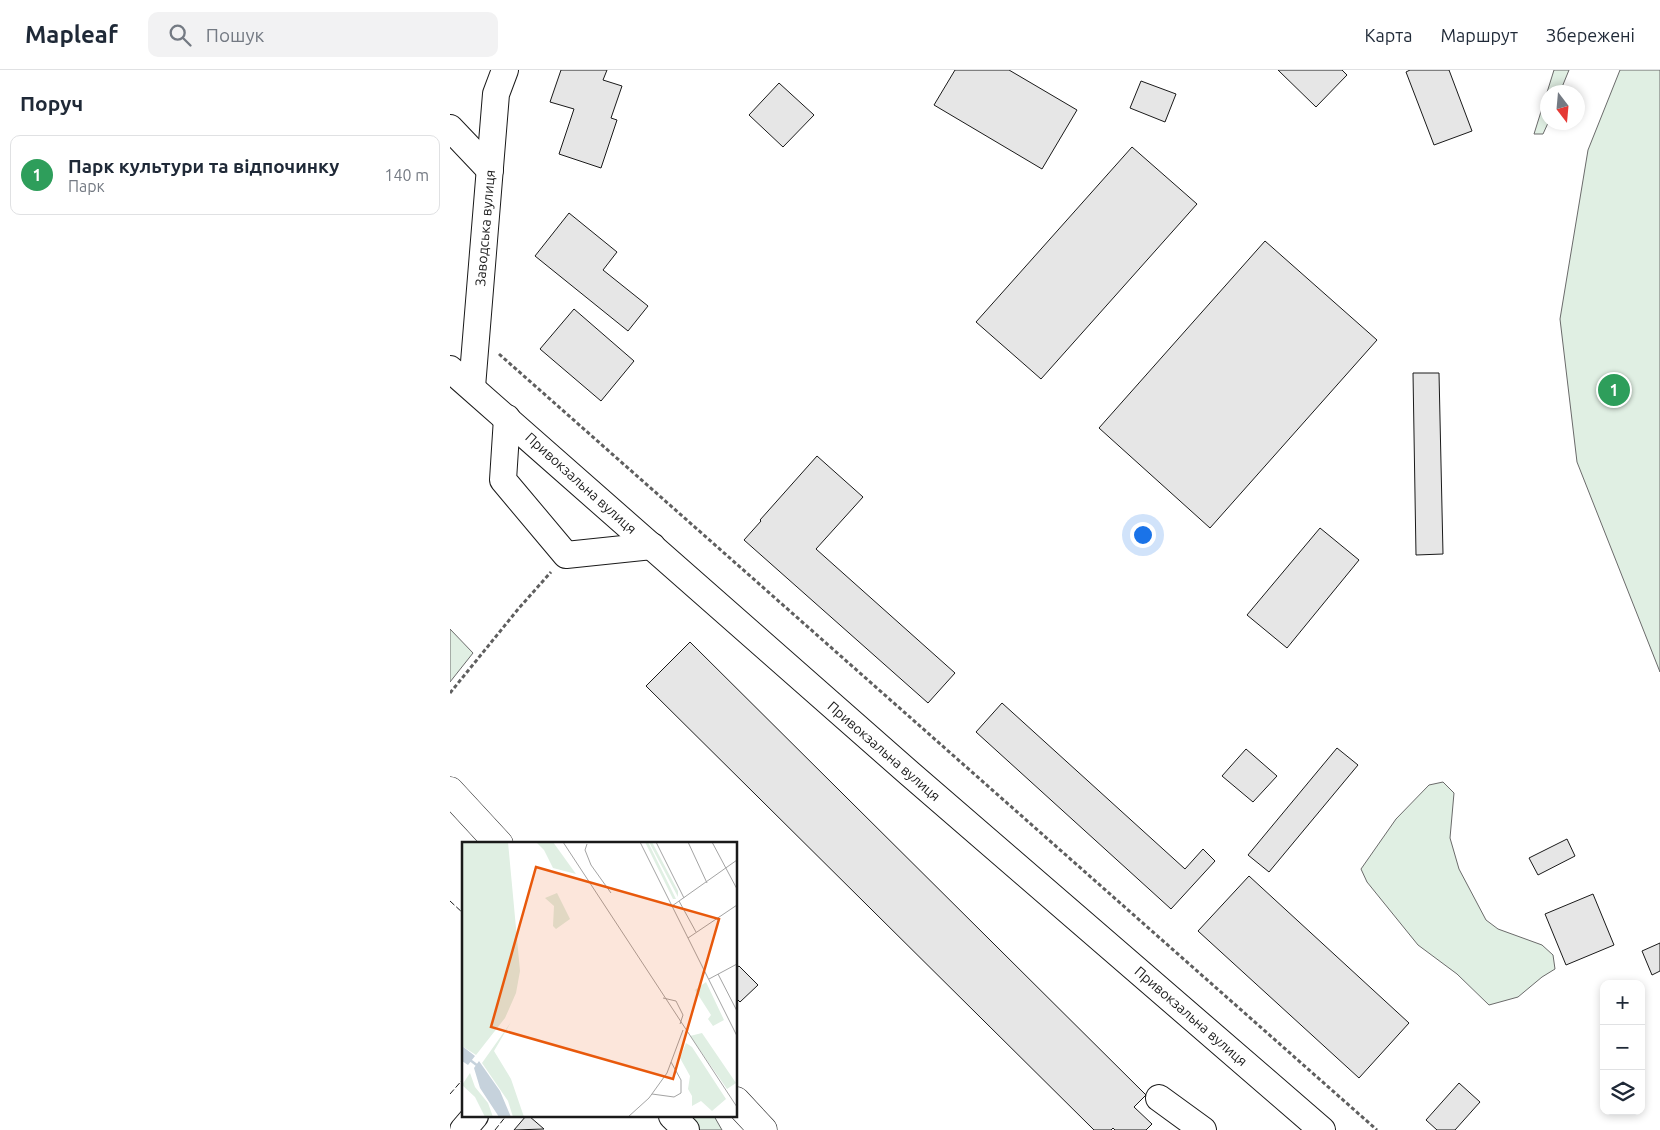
<!DOCTYPE html>
<html lang="uk">
<head>
<meta charset="utf-8">
<style>
  body { margin:0; font-family:Ubuntu,sans-serif; background:#f2f2f3; color:#1f2937 }
  .controls { position:absolute; right:15px; bottom:15px; display:grid; overflow:hidden; border-radius:10px; box-shadow:0 2px 8px #0003 }
  .controls button { width:45px; height:45px; display:grid; place-items:center; padding:0; border:0; border-bottom:1px solid #e0e1e3; background:#fff; color:#1f2937; font:25px sans-serif }
  .compass { position:absolute; left:1090px; top:15px; width:45px; height:45px; border-radius:50%; background:#fff; box-shadow:0 2px 8px #0003; rotate:164deg }
  .you { position:absolute; left:692px; top:464px; width:18px; height:18px; margin:-12px; border:4px solid #fff; border-radius:50%; background:#1a73e8; box-shadow:0 0 0 8px #1a73e833 }
  .badge { display:grid; place-items:center; width:32px; height:32px; border-radius:50%; background:#c62828; color:#fff; font-size:16px; font-weight:700 }
  .pin { position:absolute; translate:-50% -50%; border:2px solid #fff; box-shadow:0 1px 5px #0006 }
  .list { margin:0; padding:0; list-style:none }
  h2 { display:flex; justify-content:space-between; align-items:center; height:65px; margin:0; padding:0 20px; font-size:21px }
  h2 small { font-size:16px; font-weight:400; color:#747a83 }
  .list li { display:grid; grid-template-columns:32px 1fr auto; gap:15px; align-items:center; box-sizing:border-box; height:80px; margin:0 10px 10px; padding:0 10px; border:1px solid #e0e1e3; border-radius:10px }
  .list b { display:block; font-size:19px; white-space:nowrap }
  .list p { margin:0; font-size:16px; white-space:nowrap; color:#747a83 }
  .list em { font-size:16px; font-style:normal; color:#747a83 }
  .icon { flex:none; width:28px; height:28px; fill:none; stroke:currentColor; stroke-width:2; stroke-linecap:round; stroke-linejoin:round }
  .map { position:relative; flex:none; width:1210px; height:1060px; overflow:hidden }
  header { display:flex; align-items:center; gap:30px; box-sizing:border-box; height:70px; padding:0 25px; background:#fff; border-bottom:1px solid #e0e1e3 }
  header strong { font-size:24px }
  nav { display:flex; gap:28px; margin-inline-start:auto; font-size:18px }
  .search { width:350px; height:45px; background:#f2f2f3; display:flex; align-items:center; gap:12px; box-sizing:border-box; padding:0 18px; border-radius:10px; color:#747a83; font-size:19px }
  main { display:flex }
  aside { flex:1; background:#fff }
  .map>svg:first-child { display:block }
  .green { fill:#e0efe3; stroke:#6a6a6a }
  .building { fill:#e6e6e6; stroke:#1a1a1a }
  .lines { fill:none; stroke-linecap:round; stroke-linejoin:round }
  .minor-casing { stroke:#1a1a1a; stroke-width:28 }
  .major-casing { stroke:#1a1a1a; stroke-width:29 }
  .path { stroke:#5f5f5f; stroke-width:3; stroke-dasharray:4 2.5; stroke-linecap:butt }
  .minor { stroke:#fff; stroke-width:26 }
  .major { stroke:#fff; stroke-width:28 }
  .fence { stroke:#1a1a1a; stroke-width:1; stroke-dasharray:6 2.5; stroke-linecap:butt }
  .labels { text-anchor:middle; dominant-baseline:central; stroke-width:4; stroke-linejoin:round; paint-order:stroke }
  .street-label { font-size:14px; fill:#1a1a1a; stroke:#fff }
  .inset-river { fill:none; stroke:#c6d2dc; stroke-width:2.5 }
  .inset-road { fill:none; stroke:#a3a3a3; stroke-width:1 }
  .view { fill:#e8590c; fill-opacity:0.15; stroke:#e8590c; stroke-width:2.5 }
  .inset-edge { fill:none; stroke:#1a1a1a; stroke-width:2.5 }
</style>
</head>
<body>
<header>
<strong>Mapleaf</strong>
<div class="search"><svg class="icon" aria-label="search" viewBox="0 0 24 24"><circle cx="10" cy="10" r="6"/><path d="M15 15l6 6"/></svg>Пошук</div>
<nav><a>Карта</a><a>Маршрут</a><a>Збережені</a></nav>
</header>
<main>
<aside>
<h2>Поруч<small></small></h2>
<ul class="list">
<li><span class="badge" style="background:#2e9e5b">1</span><div><b>Парк культури та відпочинку</b><p>Парк</p></div><em>140 m</em></li>
</ul>
</aside>
<div class="map">
<svg width="1210" height="1060" viewBox="0 0 1210 1060">
  <rect width="100%" height="100%" fill="#fff"/>
  <g class="green">
    <polygon points="1104,0 1119,0 1110,22 1098,22 1098,53 1093,64 1084,64"/>
    <polygon points="1170,0 1210,0 1210,602 1127,392 1110,249 1138,80"/>
    <polygon points="0,559 23,583 0,612"/>
    <polygon points="993,712 1004,723 1000,768 1009,799 1036,850 1048,859 1092,875 1103,885 1105,899 1092,907 1068,927 1039,935 1007,904 968,875 917,812 911,799 946,749 979,715"/>
    <polygon points="229,1046 264,1046 272,1060 242,1060"/>
  </g>
  <g class="building">
    <polygon points="111,0 157,0 153,10 172,16 161,48 167,50 151,98 109,84 124,39 100,32"/>
    <polygon points="505,0 559,0 627,40 592,99 484,35"/>
    <polygon points="828,0 892,0 897,5 866,37"/>
    <polygon points="960,0 999,0 1022,61 984,75 956,2"/>
    <polygon points="691,11 726,24 715,52 680,38"/>
    <polygon points="329,13 364,45 333,77 299,45"/>
    <polygon points="682,77 747,134 591,309 526,252"/>
    <polygon points="119,143 167,182 153,200 198,236 178,261 85,186"/>
    <polygon points="815,171 927,270 760,458 649,358"/>
    <polygon points="124,239 184,291 151,331 90,279"/>
    <polygon points="963,303 989,303 993,484 966,485"/>
    <polygon points="367,386 413,427 366,479 505,603 478,633 294,470 311,451 310,450"/>
    <polygon points="870,458 909,490 837,578 797,545"/>
    <polygon points="240,572 696,1025 684,1037 702,1054 696,1060 665,1060 663,1058 661,1060 644,1060 196,616"/>
    <polygon points="552,633 735,799 753,779 765,791 721,839 526,662"/>
    <polygon points="887,678 908,695 819,802 798,785"/>
    <polygon points="796,679 827,706 803,732 772,706"/>
    <polygon points="1117,769 1125,786 1088,805 1079,788"/>
    <polygon points="799,806 959,953 909,1008 748,861"/>
    <polygon points="1143,824 1164,875 1116,895 1095,844"/>
    <polygon points="1210,873 1210,901 1202,905 1192,881"/>
    <polygon points="289,896 308,915 290,932 286,928 286,898"/>
    <polygon points="1009,1013 1030,1032 1005,1060 987,1060 976,1050"/>
    <polygon points="76,1046 79,1046 94,1059 64,1060"/>
  </g>
  <g class="lines">
    <defs>
      <g id="minor">
        <polyline points="0,58 40,100"/>
        <polyline points="0,299 459,703 872,1060"/>
        <polyline points="22,317 46,24 55,0"/>
        <polyline points="57,348 53,410 116,485 202,476"/>
        <polyline points="709,1028 753,1060"/>
        <polyline points="222,1046 236,1060"/>
        <polyline points="13,1060 25,1046"/>
      </g>
      <g id="major">
        <polyline points="0,721 49,774"/>
        <polyline points="286,1031 313,1060"/>
      </g>
    </defs>
    <use href="#minor" class="minor-casing"/>
    <use href="#major" class="major-casing"/>
    <g class="path">
      <polyline points="49,284 927,1060"/>
      <polyline points="0,623 69,538 101,502"/>
    </g>
    <use href="#minor" class="minor"/>
    <use href="#major" class="major"/>
    <g class="fence">
      <polyline points="0,831 14,844"/>
      <polyline points="0,1024 14,1008"/>
      <polyline points="45,1060 56,1046"/>
    </g>
  </g>
  <g class="labels">
    <g class="street-label">
      <text transform="translate(35 158) rotate(-85)">Заводська вулиця</text>
      <text transform="translate(131 413) rotate(42)">Привокзальна вулиця</text>
      <text transform="translate(434 681) rotate(41)">Привокзальна вулиця</text>
      <text transform="translate(741 946) rotate(41)">Привокзальна вулиця</text>
    </g>
  </g>
  <g transform="translate(12 772)">
    <rect width="275" height="275" fill="#fff"/>
    <path d="M0,0H46L58,129L54,151L43,176L14,213L0,204ZM74,0H91L114,32L91,26L82,8ZM183,0H186L214,57H211ZM187,0H190L216,49V55ZM95,51L108,77L94,87L91,84L92,64L83,56ZM244,140L262,178L251,184L246,177L249,173L233,148ZM49,180L32,209L49,237L62,275H51L46,259L20,221ZM240,191L274,241L265,247L228,194ZM224,201L230,205L264,257L250,269L239,259L230,264V254L226,247L228,234L218,216ZM8,231L13,245L26,261L31,275H23L13,255L0,243Z" fill="#e0efe3"/>
    <path d="M0,204L13,214L6,223L0,219ZM17,219L38,249L49,275H37L18,246L12,226Z" fill="#c6d2dc"/>
    <path class="inset-river" d="M0,212L20,227"/>
    <path class="inset-road" d="M101,0L275,265M178,0L275,194M194,0L222,56M226,0L245,41M250,0L275,47M125,2L123,8L129,23L149,51M217,59L234,90M210,64L275,18M226,96L275,63M256,132L275,169M247,137L275,122M201,156L214,159L221,173L218,182M190,252L212,255L219,251V238L209,220M166,275L187,256L205,231L221,188"/>
    <path class="view" d="M74,25L257,77L211,237L29,185Z"/>
    <rect width="275" height="275" class="inset-edge"/>
  </g>
</svg>
<div class="controls">
<button>+</button>
<button>−</button>
<button><svg class="icon" aria-label="layers" viewBox="0 0 24 24"><path d="M12 4l9 5-9 5-9-5zM3 14l9 5 9-5"/></svg></button>
</div>
<svg class="compass" viewBox="-18 -18 36 36"><path d="M0-13l5 13h-10z" fill="#e53935"/><path d="M0 13l5-13h-10z" fill="#747a83"/></svg>
<div class="you"></div>
<div class="pin badge" style="left:1164px;top:320px;background:#2e9e5b">1</div>
</div>
</main>
</body>
</html>
